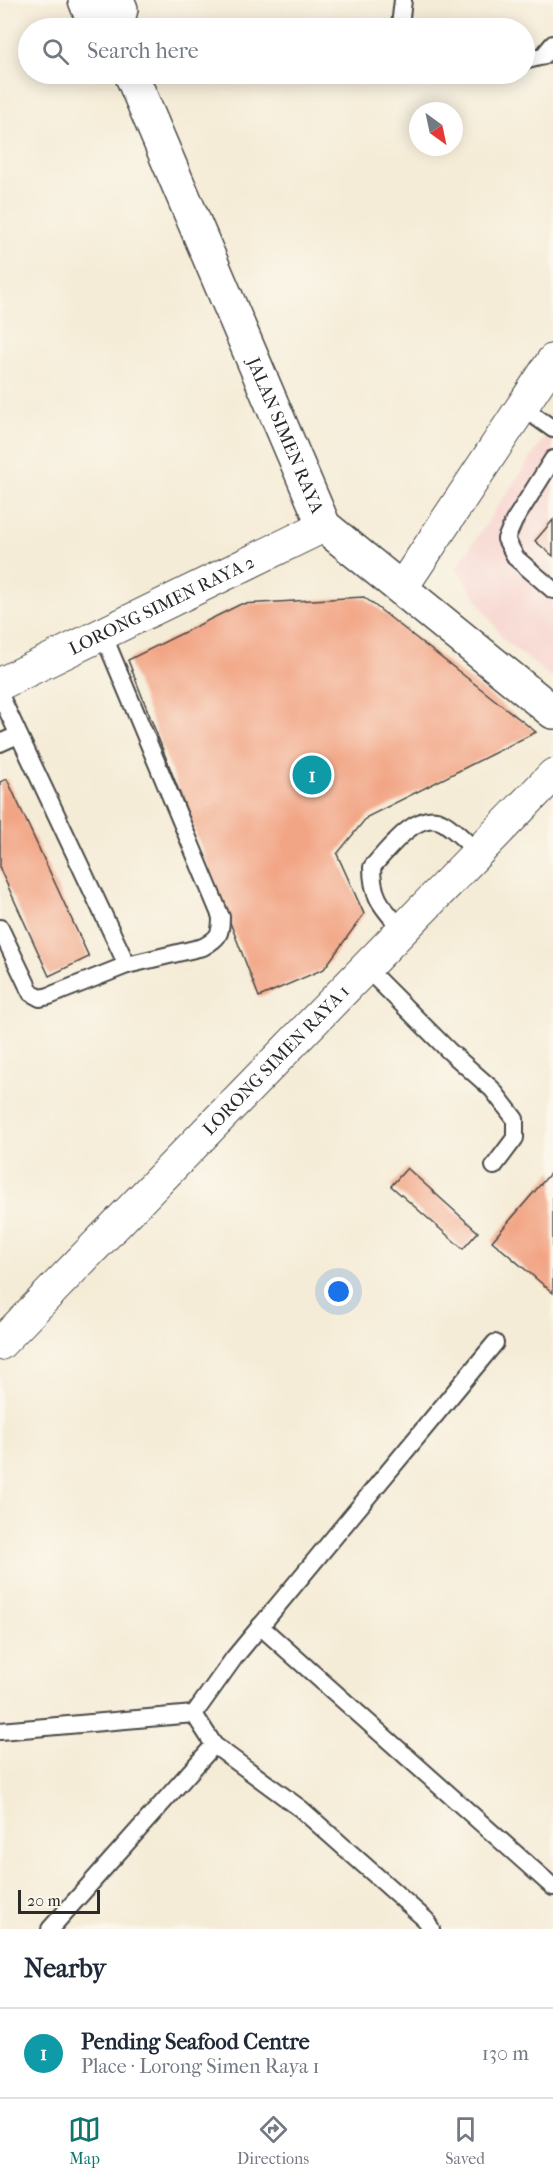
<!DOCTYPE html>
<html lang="en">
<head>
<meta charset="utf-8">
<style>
  body { margin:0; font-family:"IM FELL French Canon",serif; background:#f6f6f7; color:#1f2937 }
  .compass { position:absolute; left:409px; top:102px; width:54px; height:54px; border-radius:50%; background:#fff; box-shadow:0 3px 15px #0003; rotate:147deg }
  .scale { position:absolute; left:18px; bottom:15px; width:82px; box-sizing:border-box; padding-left:6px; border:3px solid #2b2b2b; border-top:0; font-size:16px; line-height:21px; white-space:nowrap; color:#2b2b2b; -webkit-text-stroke:4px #fbf7ec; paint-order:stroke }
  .you { position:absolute; left:339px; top:1292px; width:21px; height:21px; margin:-15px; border:4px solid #fff; border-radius:50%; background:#1a73e8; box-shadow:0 0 0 9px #1a73e833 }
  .badge { display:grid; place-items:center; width:39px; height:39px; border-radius:50%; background:#0f766e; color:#fff; font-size:20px; font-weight:700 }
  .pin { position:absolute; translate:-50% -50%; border:3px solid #fff; box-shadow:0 2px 6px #0006 }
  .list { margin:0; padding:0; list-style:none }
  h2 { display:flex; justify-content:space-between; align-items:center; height:78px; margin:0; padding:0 24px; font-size:26px }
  h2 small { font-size:20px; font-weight:400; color:#747a83 }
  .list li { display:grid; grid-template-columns:39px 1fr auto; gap:18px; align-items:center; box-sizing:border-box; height:90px; padding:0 24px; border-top:2px solid #e0e1e3 }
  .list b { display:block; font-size:22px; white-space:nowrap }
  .list p { margin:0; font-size:20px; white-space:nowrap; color:#747a83 }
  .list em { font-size:20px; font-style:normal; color:#747a83 }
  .icon { flex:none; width:33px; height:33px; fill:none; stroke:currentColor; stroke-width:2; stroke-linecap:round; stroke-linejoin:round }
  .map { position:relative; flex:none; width:553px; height:1929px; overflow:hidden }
  .search { position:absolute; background:#fff; box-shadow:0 3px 15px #0003; left:18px; right:18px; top:18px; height:66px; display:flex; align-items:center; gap:15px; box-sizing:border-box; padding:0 21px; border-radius:33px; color:#747a83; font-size:22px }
  .sheet { height:168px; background:#fff }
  nav { display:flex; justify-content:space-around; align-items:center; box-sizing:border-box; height:84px; border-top:2px solid #e0e1e3; background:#fff; font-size:16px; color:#747a83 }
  nav a { display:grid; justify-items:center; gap:3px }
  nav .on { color:#0f766e }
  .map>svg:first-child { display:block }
  .built { fill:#f7d0cc }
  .building { fill:#f2a585 }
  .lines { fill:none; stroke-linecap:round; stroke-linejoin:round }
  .service-casing { stroke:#494845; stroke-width:20 }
  .minor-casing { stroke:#494845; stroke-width:34 }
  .tertiary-casing { stroke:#494845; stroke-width:36 }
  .service { stroke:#fff; stroke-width:16 }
  .minor { stroke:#fff; stroke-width:32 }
  .tertiary { stroke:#fff; stroke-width:33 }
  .labels { text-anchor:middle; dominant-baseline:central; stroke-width:6; stroke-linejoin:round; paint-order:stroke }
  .street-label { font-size:18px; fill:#2b2b2b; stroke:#fbf7ec }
</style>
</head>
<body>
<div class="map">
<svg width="553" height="1929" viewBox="0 0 553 1929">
  <rect width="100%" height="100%" fill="#fbf7ec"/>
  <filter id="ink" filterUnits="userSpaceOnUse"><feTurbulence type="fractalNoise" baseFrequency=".0167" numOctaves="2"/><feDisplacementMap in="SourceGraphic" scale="12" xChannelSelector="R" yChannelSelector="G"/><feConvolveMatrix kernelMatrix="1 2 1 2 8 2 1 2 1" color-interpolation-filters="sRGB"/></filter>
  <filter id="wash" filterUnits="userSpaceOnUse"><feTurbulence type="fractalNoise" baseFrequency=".008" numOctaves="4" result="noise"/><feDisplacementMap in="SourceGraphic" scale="24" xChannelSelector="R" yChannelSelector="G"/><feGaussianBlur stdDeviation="1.35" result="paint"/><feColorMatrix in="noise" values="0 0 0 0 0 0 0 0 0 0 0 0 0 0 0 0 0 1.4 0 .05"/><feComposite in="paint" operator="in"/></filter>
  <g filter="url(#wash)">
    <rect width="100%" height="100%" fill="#f5ecd7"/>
    <polygon class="built" points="553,425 553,679 504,640 456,568"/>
    <g id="blocks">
      <g class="building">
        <polygon points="553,520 553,556 535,541"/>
        <polygon points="364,597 536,732 367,817 337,854 364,914 324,969 259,997 128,660 241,604"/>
        <polygon points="7,779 89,957 49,976 0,869 0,782"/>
        <polygon points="407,1168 478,1232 463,1249 391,1186"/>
        <polygon points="553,1170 553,1293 492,1241"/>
      </g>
    </g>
  </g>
  <g filter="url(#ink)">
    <use href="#blocks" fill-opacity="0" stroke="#494845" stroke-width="1.5"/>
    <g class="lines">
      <defs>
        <g id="service">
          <polyline points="402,28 400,26 403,0"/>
          <polyline points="524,61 543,56 553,44"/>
          <polyline points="522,407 553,429"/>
          <polyline points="553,459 514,521 506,539 516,558 553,590"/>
          <path d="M0,695L127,965L203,947C219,938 221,934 221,917L103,634"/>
          <polyline points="0,743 18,735"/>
          <polyline points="0,928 31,993 40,998 49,996 127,965"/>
          <path d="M403,931C384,908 372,900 372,867C387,851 417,809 442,822C455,829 467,843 478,853"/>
          <polyline points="367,969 449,1051 492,1089 515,1119 515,1138 494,1166"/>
          <polyline points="260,1626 553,1887"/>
          <polyline points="194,1714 234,1658 495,1343"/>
          <polyline points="0,1731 194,1714 214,1745 301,1809 426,1920 431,1929"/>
          <polyline points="50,1929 214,1745"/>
        </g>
        <g id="minor">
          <polyline points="401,589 553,360"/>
          <path id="s1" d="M0,684L324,526"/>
          <path id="s2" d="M0,1344L553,775"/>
        </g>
        <g id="tertiary">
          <polyline points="85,0 92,18 106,28"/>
          <polyline points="116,28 121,9 117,0"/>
          <path id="s3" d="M131,74L324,526L553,712"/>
        </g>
      </defs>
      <use href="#service" class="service-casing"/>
      <use href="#minor" class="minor-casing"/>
      <use href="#tertiary" class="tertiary-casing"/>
      <use href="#service" class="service"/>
      <use href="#minor" class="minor"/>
      <use href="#tertiary" class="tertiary"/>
    </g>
  </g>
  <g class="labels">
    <g class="street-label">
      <text stroke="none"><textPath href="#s3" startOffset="393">JALAN SIMEN RAYA</textPath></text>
      <text stroke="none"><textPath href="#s1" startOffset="180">LORONG SIMEN RAYA 2</textPath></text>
      <text stroke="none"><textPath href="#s2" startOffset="396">LORONG SIMEN RAYA 1</textPath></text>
    </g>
  </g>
</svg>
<svg class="compass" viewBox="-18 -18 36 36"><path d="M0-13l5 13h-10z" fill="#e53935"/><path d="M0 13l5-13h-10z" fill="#747a83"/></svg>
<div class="scale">20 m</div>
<div class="you"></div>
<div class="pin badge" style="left:312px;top:775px;background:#0f9aa8">1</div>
<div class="search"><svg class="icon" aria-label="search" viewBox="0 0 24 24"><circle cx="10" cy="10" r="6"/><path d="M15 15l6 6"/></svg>Search here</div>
</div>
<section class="sheet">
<h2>Nearby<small></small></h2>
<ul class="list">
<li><span class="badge" style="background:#0f9aa8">1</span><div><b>Pending Seafood Centre</b><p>Place · Lorong Simen Raya 1</p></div><em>130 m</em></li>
</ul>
</section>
<nav>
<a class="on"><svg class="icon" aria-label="map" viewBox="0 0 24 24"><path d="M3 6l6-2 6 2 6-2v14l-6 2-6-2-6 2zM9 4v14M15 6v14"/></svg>Map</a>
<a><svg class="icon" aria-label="directions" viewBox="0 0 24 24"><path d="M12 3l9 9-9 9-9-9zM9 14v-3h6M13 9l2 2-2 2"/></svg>Directions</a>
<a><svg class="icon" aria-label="saved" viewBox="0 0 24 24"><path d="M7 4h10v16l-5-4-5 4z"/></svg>Saved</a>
</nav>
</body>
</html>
